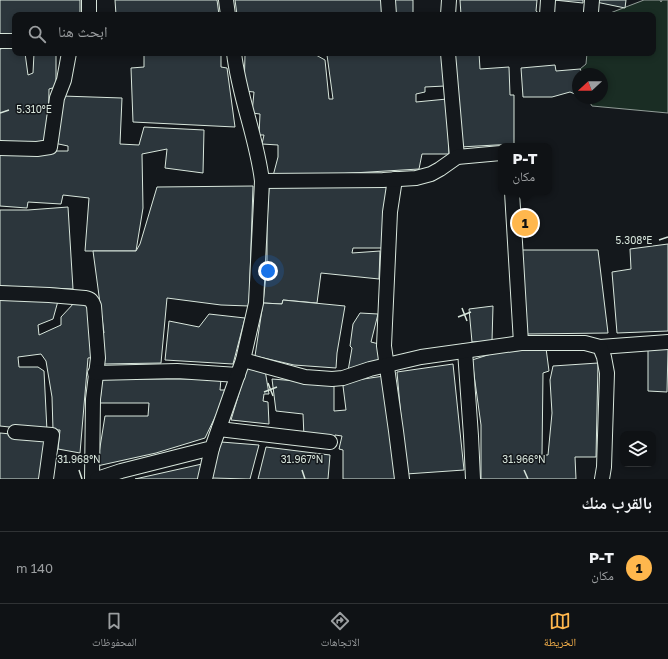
<!DOCTYPE html>
<html lang="ar">
<head>
<meta charset="utf-8">
<style>
  body { margin:0; font-family:"Golos Text","Noto Naskh Arabic",sans-serif; background:#1d2022; color:#f1f3f6; direction:rtl }
  .controls { position:absolute; right:12px; bottom:12px; display:grid; overflow:hidden; border-radius:8px; box-shadow:0 2px 6px #0003 }
  .controls button { width:36px; height:36px; display:grid; place-items:center; padding:0; border:0; border-bottom:1px solid #2f3234; background:#0f1215; color:#f1f3f6; font:20px sans-serif }
  .compass { position:absolute; left:572px; top:68px; width:36px; height:36px; border-radius:50%; background:#0f1215; box-shadow:0 2px 6px #0003; rotate:249deg }
  .you { position:absolute; left:268px; top:271px; width:14px; height:14px; margin:-10px; border:3px solid #fff; border-radius:50%; background:#1a73e8; box-shadow:0 0 0 6px #1a73e833 }
  .badge { display:grid; place-items:center; width:26px; height:26px; border-radius:50%; background:#ffb74d; color:#111; font-size:13px; font-weight:700 }
  .pin { position:absolute; translate:-50% -50%; border:2px solid #fff; box-shadow:0 1px 4px #0006 }
  .popup { position:absolute; left:498px; top:143px; width:54px; height:52px; box-sizing:border-box; display:grid; place-content:center; border-radius:8px; background:#0f1215; filter:drop-shadow(0 1px 3px #0005); font-size:13px; white-space:nowrap; color:#9b9ea0 }
  .popup b { font-size:15px; color:#f1f3f6 }
  .popup::after { content:''; position:absolute; left:50%; top:100%; margin-left:-8px; border:8px solid transparent; border-top-color:#0f1215 }
  .list { margin:0; padding:0; list-style:none }
  h2 { display:flex; justify-content:space-between; align-items:center; height:52px; margin:0; padding:0 16px; font-size:17px }
  h2 small { font-size:13px; font-weight:400; color:#9b9ea0 }
  .list li { display:grid; grid-template-columns:26px 1fr auto; gap:12px; align-items:center; box-sizing:border-box; height:72px; padding:0 16px; border-top:1px solid #2f3234 }
  .list b { display:block; font-size:15px; white-space:nowrap }
  .list p { margin:0; font-size:13px; white-space:nowrap; color:#9b9ea0 }
  .list em { font-size:13px; font-style:normal; color:#9b9ea0 }
  .icon { flex:none; width:22px; height:22px; fill:none; stroke:currentColor; stroke-width:2; stroke-linecap:round; stroke-linejoin:round }
  .map { position:relative; flex:none; width:668px; height:479px; overflow:hidden; direction:ltr }
  .search { position:absolute; background:#0f1215; box-shadow:0 2px 6px #0003; left:12px; right:12px; top:12px; height:44px; display:flex; align-items:center; gap:10px; box-sizing:border-box; padding:0 14px; border-radius:8px; color:#9b9ea0; font-size:15px }
  .sheet { height:124px; background:#0f1215 }
  nav { display:flex; justify-content:space-around; align-items:center; box-sizing:border-box; height:56px; border-top:1px solid #2f3234; background:#0f1215; font-size:11px; color:#9b9ea0 }
  nav a { display:grid; justify-items:center; gap:2px }
  nav .on { color:#ffb74d }
  .map>svg:first-child { display:block }
  .green { fill:#1a2d24; stroke:#939e99 }
  .building { fill:#2c363c; stroke:#d8e6dc }
  .lines { fill:none; stroke-linecap:round; stroke-linejoin:round }
  .minor-casing { stroke:#d8e6dc; stroke-width:16 }
  .minor { stroke:#14181c; stroke-width:14 }
  .ticks { fill:none; stroke:#d8e6dc; stroke-width:1.5 }
  .ticks-label { font-size:10px; text-anchor:middle; fill:#d8e6dc; stroke:#14181c; stroke-width:3; stroke-linejoin:round; paint-order:stroke }
</style>
</head>
<body>
<div class="map">
<svg width="668" height="479" viewBox="0 0 668 479">
  <rect width="100%" height="100%" fill="#14181c"/>
  <polygon class="green" points="644,0 660,0 661,2 662,0 668,0 668,113 592,106 587,98 602,98 602,74 583,74 580,69 586,64 587,53 653,53 653,15 605,15"/>
  <g class="building">
    <polygon points="0,0 80,0 80,15 15,15 15,38 0,36"/>
    <polygon points="115,0 217,0 219,15 116,15"/>
    <polygon points="235,0 385,0 385,15 237,15"/>
    <polygon points="391,0 413,0 413,15 393,15"/>
    <polygon points="460,0 537,0 536,11 541,15 461,15"/>
    <polygon points="554,0 583,0 583,3"/>
    <polygon points="596,0 626,0 625,8 596,2"/>
    <polygon points="15,45 15,53 25,53 28,75 33,73 34,53 56,53 56,87 49,89 48,144 0,145 0,49"/>
    <polygon points="144,53 221,53 221,67 227,68 235,127 133,122 131,68 144,67"/>
    <polygon points="335,53 442,53 445,86 425,87 425,92 416,94 416,102 447,99 449,154 422,154 419,169 336,174 273,176 278,157 278,145 262,144 264,135 259,135 260,114 252,113 254,92 244,91 245,55 316,55 325,60 329,99 333,99 327,55"/>
    <polygon points="451,53 479,53 480,69 509,67 510,95 514,95 514,144 460,147"/>
    <polygon points="555,65 556,71 580,69 583,74 578,74 578,93 575,94 570,92 552,97 523,97 521,68"/>
    <polygon points="62,96 122,98 120,144 139,145 144,127 204,130 203,173 165,168 167,149 142,154 143,208 136,251 85,251 89,198 63,195 61,204 28,202 27,208 0,206 0,151 68,151 68,146 54,143"/>
    <polygon points="253,186 249,306 221,305 167,298 161,363 102,364 99,334 104,333 93,251 136,251 140,244 157,187"/>
    <polygon points="269,187 390,187 382,248 353,248 352,253 380,251 379,279 321,273 317,303 283,300 282,304 263,303 267,267 267,223"/>
    <polygon points="68,207 73,289 0,286 0,210 28,210"/>
    <polygon points="522,219 527,219 528,227 522,228"/>
    <polygon points="668,244 668,331 617,333 612,272 631,269 630,249"/>
    <polygon points="522,250 598,250 608,333 527,334"/>
    <polygon points="0,297 58,301 53,319 38,325 39,335 61,325 61,317 75,302 88,302 96,357 88,358 80,453 58,449 60,430 53,430 52,397 46,361 41,354 18,357 19,367 38,367 44,371 47,431 0,426"/>
    <polygon points="283,300 345,306 337,353 336,368 294,365 255,356 263,303 282,304"/>
    <polygon points="493,306 492,341 472,342 469,309"/>
    <polygon points="360,313 378,314 371,342 379,344 381,363 348,371 352,348 350,346 353,324"/>
    <polygon points="209,314 245,318 233,364 165,360 169,321 199,327"/>
    <polygon points="546,348 549,371 543,373 542,455 548,455 552,413 550,380 553,366 598,363 596,457 575,457 576,479 481,479 481,425 472,360 494,353"/>
    <polygon points="648,349 668,349 667,392 648,391"/>
    <polygon points="453,364 464,470 406,474 397,372"/>
    <polygon points="247,367 265,370 269,394 264,394 263,401 268,402 269,424 231,420"/>
    <polygon points="384,376 398,479 343,479 343,450 339,449 342,436 335,435 334,440 304,437 303,414 276,411 272,379 334,384 334,411 346,410 343,386 350,381"/>
    <polygon points="102,379 221,379 220,390 225,390 217,413 205,438 156,453 97,466 105,416 148,416 149,403 100,403"/>
    <polygon points="0,433 11,434 11,438 46,439 43,479 0,479"/>
    <polygon points="221,442 259,445 250,479 211,478"/>
    <polygon points="266,447 330,455 328,479 258,479"/>
    <polygon points="202,464 200,479 135,479"/>
  </g>
  <g class="lines">
    <defs>
      <g id="minor">
        <polyline points="89,0 89,15"/>
        <polyline points="226,0 228,15"/>
        <polyline points="388,0 389,15"/>
        <polyline points="591,12 592,0"/>
        <polyline points="448,15 449,0"/>
        <polyline points="547,15 548,0"/>
        <polyline points="0,41 15,41"/>
        <polyline points="448,53 457,157"/>
        <polyline points="0,148 37,149 50,147 57,98 64,80 69,53"/>
        <polyline points="395,179 390,212 384,346 396,431 402,479"/>
        <polyline points="262,181 383,180 416,178 431,174 440,169 457,157 501,153"/>
        <polyline points="512,192 521,343"/>
        <path d="M0,293L49,295L85,298C91,299 92,301 94,306L98,358L93,399L92,479"/>
        <polyline points="600,347 668,342"/>
        <polyline points="465,351 471,436 473,479"/>
        <polyline points="243,360 305,377 332,379 343,378 370,369 421,357 521,343 585,343 600,347 604,357 607,373 604,467 602,479"/>
        <polyline points="95,373 177,371 238,375"/>
        <polyline points="219,429 330,442"/>
        <polyline points="15,432 52,435 46,479"/>
        <path d="M97,479L121,471L212,448L243,360L256,303L262,181C257,138 239,97 234,53"/>
        <polyline points="205,479 212,448"/>
      </g>
    </defs>
    <use href="#minor" class="minor-casing"/>
    <use href="#minor" class="minor"/>
  </g>
  <path class="ticks" d="M0,113L9,110M659,240L668,237M462,308L467,321M458,317L471,312M268,383L273,396M264,392L277,387M79,470L82,479M302,470L305,479M524,470L528,479"/>
  <g class="ticks-label">
    <text x="34" y="113">5.310°E</text>
    <text x="634" y="244">5.308°E</text>
    <text x="79" y="463">31.968°N</text>
    <text x="302" y="463">31.967°N</text>
    <text x="524" y="463">31.966°N</text>
  </g>
</svg>
<div class="controls">
<button><svg class="icon" aria-label="layers" viewBox="0 0 24 24"><path d="M12 4l9 5-9 5-9-5zM3 14l9 5 9-5"/></svg></button>
</div>
<svg class="compass" viewBox="-18 -18 36 36"><path d="M0-13l5 13h-10z" fill="#e53935"/><path d="M0 13l5-13h-10z" fill="#9b9ea0"/></svg>
<div class="you"></div>
<div class="pin badge" style="left:525px;top:223px">1</div>
<div class="popup"><b>P-T</b>مكان</div>
<div class="search"><svg class="icon" aria-label="search" viewBox="0 0 24 24"><circle cx="10" cy="10" r="6"/><path d="M15 15l6 6"/></svg>ابحث هنا</div>
</div>
<section class="sheet">
<h2>بالقرب منك<small></small></h2>
<ul class="list">
<li><span class="badge">1</span><div><b>P-T</b><p>مكان</p></div><em>140 m</em></li>
</ul>
</section>
<nav>
<a class="on"><svg class="icon" aria-label="map" viewBox="0 0 24 24"><path d="M3 6l6-2 6 2 6-2v14l-6 2-6-2-6 2zM9 4v14M15 6v14"/></svg>الخريطة</a>
<a><svg class="icon" aria-label="directions" viewBox="0 0 24 24"><path d="M12 3l9 9-9 9-9-9zM9 14v-3h6M13 9l2 2-2 2"/></svg>الاتجاهات</a>
<a><svg class="icon" aria-label="saved" viewBox="0 0 24 24"><path d="M7 4h10v16l-5-4-5 4z"/></svg>المحفوظات</a>
</nav>
</body>
</html>
